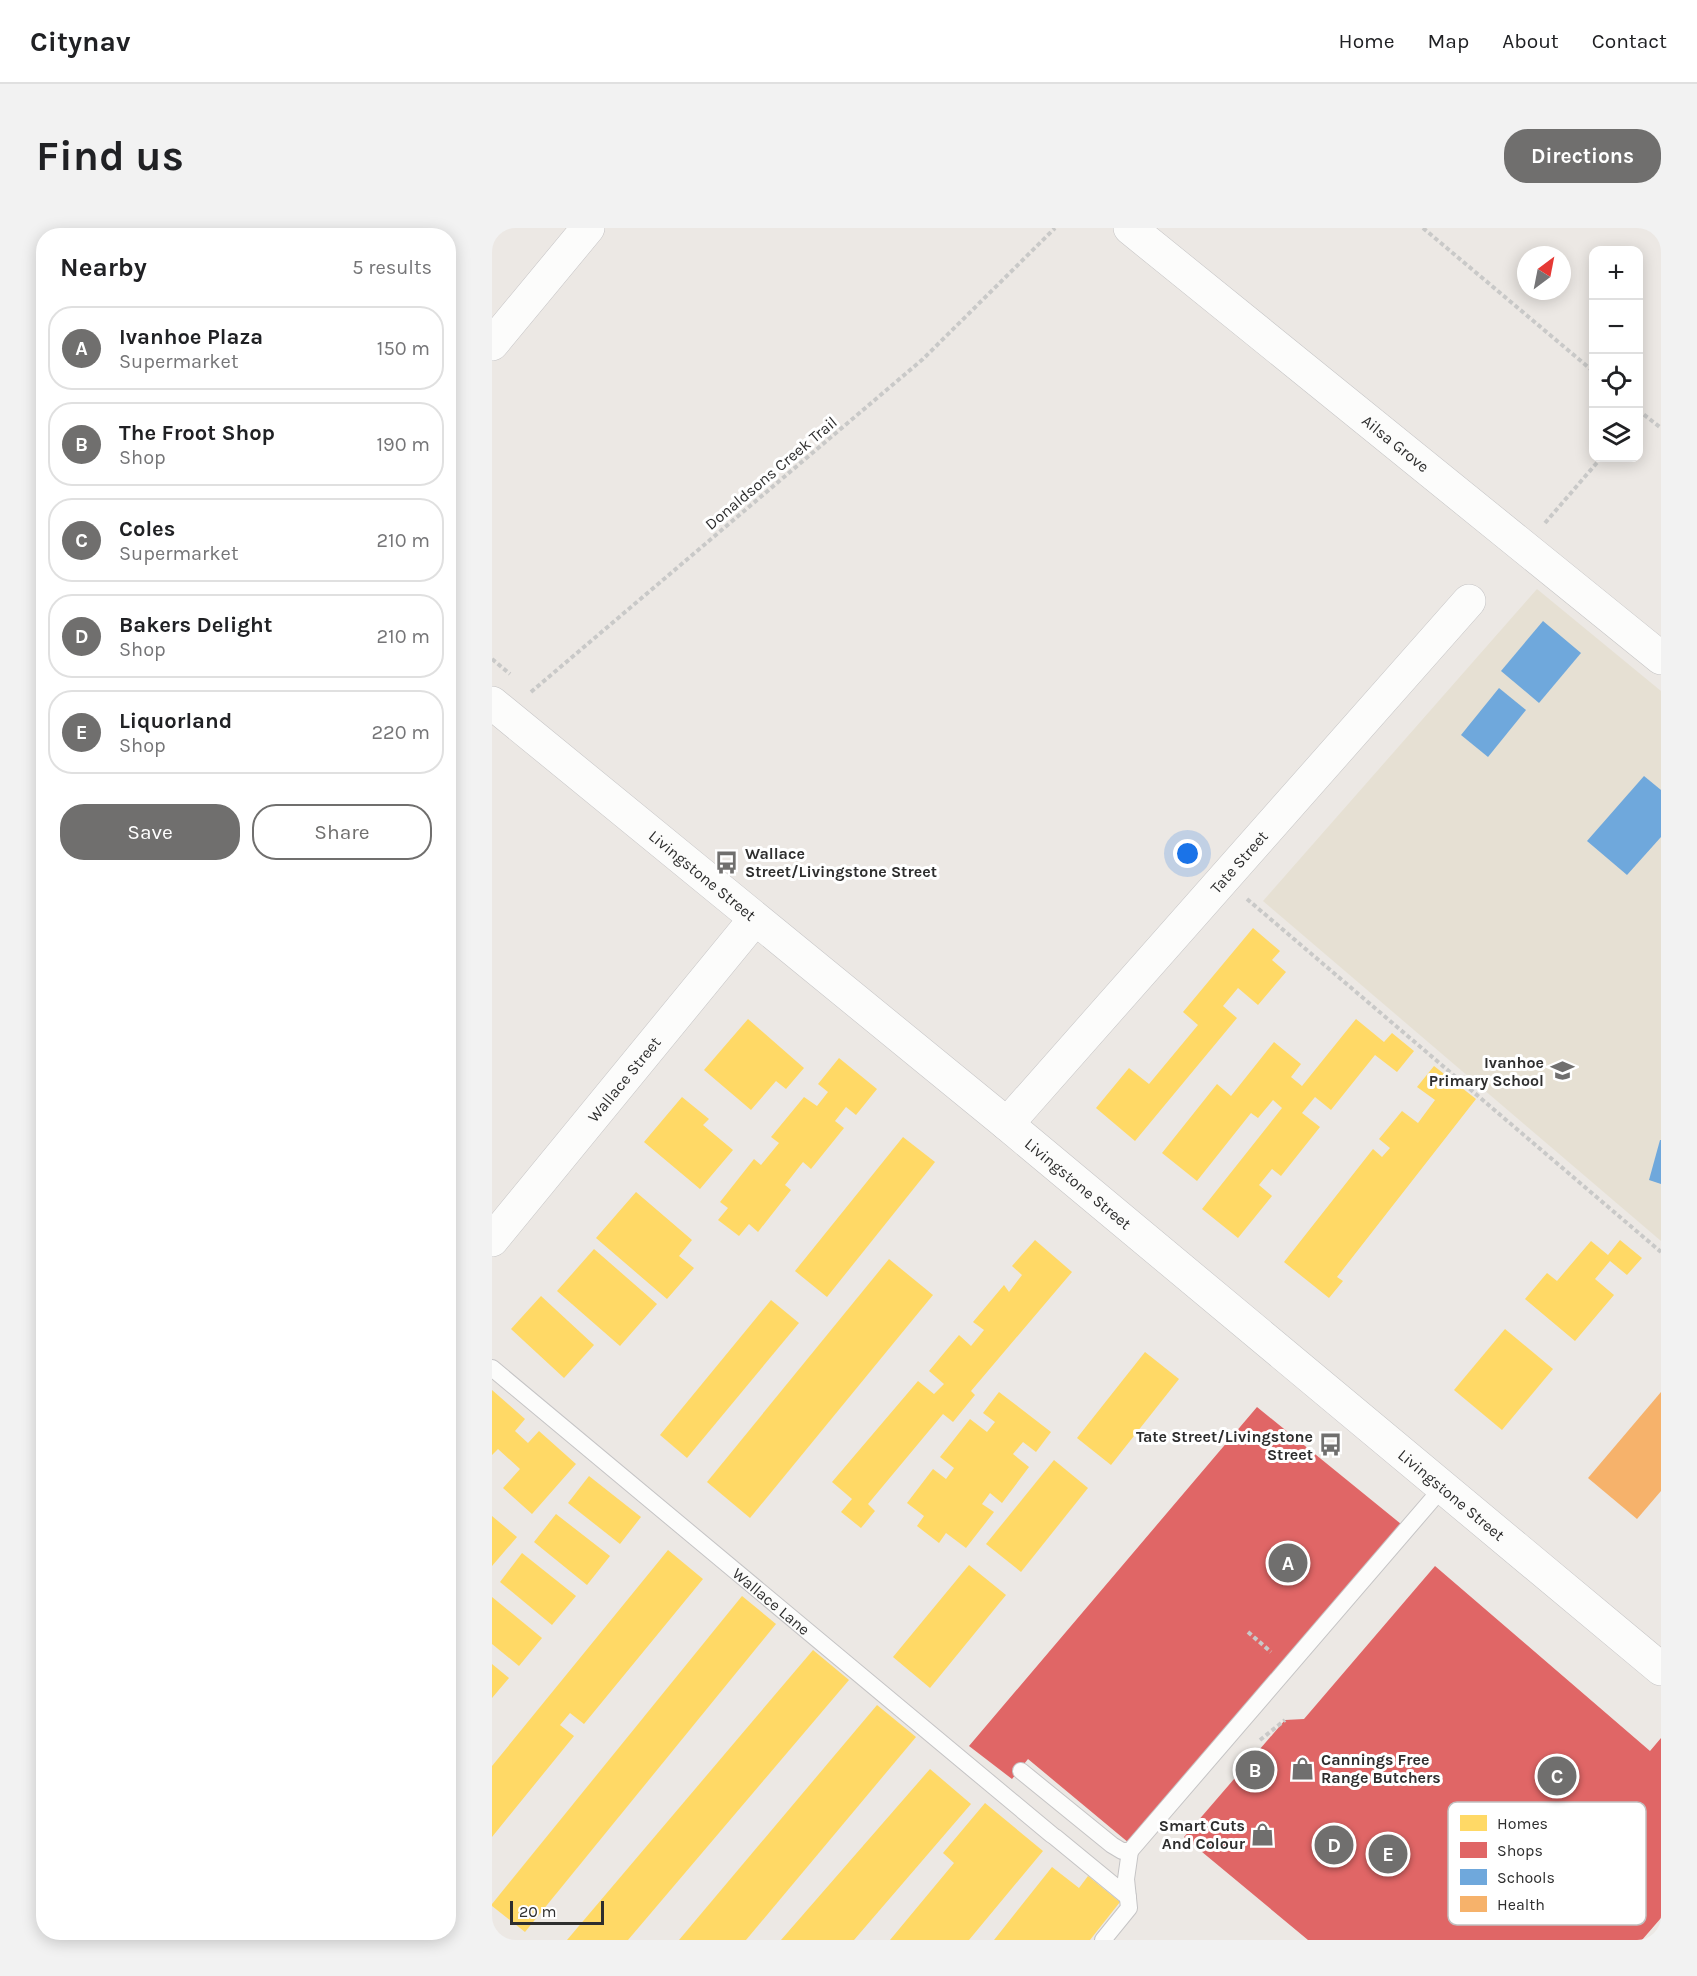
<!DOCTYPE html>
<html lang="en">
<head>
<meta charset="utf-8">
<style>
  body { margin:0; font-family:Karla,sans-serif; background:#f2f2f2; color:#202124 }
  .controls { position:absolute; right:18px; top:18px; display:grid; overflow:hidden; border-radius:12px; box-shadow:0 3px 15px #0003 }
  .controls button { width:54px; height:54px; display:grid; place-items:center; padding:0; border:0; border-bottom:2px solid #e0e0e0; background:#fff; color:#202124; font:30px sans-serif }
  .compass { position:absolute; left:1025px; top:18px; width:54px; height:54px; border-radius:50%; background:#fff; box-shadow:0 3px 15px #0003; rotate:32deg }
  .scale { position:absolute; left:18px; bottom:15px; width:94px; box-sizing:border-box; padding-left:6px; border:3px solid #2e2e2e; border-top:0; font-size:16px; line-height:21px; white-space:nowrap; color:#2e2e2e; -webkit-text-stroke:4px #fff; paint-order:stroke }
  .you { position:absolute; left:696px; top:626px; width:21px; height:21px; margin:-15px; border:4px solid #fff; border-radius:50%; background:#1a73e8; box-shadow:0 0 0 9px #1a73e833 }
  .badge { display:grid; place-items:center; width:39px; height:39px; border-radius:50%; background:#706f6e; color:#fff; font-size:20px; font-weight:700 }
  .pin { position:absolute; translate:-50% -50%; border:3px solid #fff; box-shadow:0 2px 6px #0006 }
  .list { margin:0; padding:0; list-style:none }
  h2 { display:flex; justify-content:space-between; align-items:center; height:78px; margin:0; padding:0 24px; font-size:26px }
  h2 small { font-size:20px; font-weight:400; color:#757577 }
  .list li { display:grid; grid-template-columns:39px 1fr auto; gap:18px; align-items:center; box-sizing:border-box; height:84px; margin:0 12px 12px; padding:0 12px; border:2px solid #e0e0e0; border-radius:24px }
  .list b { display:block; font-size:22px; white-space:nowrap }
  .list p { margin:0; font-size:20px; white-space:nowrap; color:#757577 }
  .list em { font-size:20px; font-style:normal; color:#757577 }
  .actions { display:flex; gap:12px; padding:18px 24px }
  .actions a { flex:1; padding:14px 0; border:2px solid #706f6e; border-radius:24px; text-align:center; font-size:21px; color:#706f6e }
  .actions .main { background:#706f6e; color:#fff }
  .icon { flex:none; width:33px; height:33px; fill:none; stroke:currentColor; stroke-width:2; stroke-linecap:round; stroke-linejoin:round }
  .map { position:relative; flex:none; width:1169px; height:1712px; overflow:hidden; border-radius:24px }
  header { display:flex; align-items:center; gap:36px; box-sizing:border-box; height:84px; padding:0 30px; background:#fff; border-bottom:2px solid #e0e0e0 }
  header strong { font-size:28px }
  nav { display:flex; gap:33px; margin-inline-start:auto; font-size:21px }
  .intro { display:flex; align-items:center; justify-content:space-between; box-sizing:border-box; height:144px; padding:0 36px }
  h1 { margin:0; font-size:42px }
  .button { padding:15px 27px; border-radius:24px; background:#706f6e; color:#fff; font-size:21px; font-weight:700 }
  main { display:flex; gap:36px; padding:0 36px }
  aside { flex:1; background:#fff; border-radius:24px; box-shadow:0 3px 15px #0003 }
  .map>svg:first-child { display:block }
  .education { fill:#e6e0d3 }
  .homes { fill:#ffd966 }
  .shops { fill:#e06666 }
  .schools { fill:#6fa8dc }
  .health { fill:#f6b26b }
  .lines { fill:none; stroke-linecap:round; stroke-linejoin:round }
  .lane-casing { stroke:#c5c4c5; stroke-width:18 }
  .street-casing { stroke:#c5c4c5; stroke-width:34 }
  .secondary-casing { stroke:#c5c4c5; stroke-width:34 }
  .path { stroke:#c9c9c8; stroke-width:4; stroke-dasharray:4.5 3; stroke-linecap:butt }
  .lane { stroke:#fcfcfb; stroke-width:16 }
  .street { stroke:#fcfcfb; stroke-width:33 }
  .secondary { stroke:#fcfcfb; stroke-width:33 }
  .labels { text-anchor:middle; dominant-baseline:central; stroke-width:6; stroke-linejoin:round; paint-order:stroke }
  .street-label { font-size:16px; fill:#2e2e2e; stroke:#fff }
  .poi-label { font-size:16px; font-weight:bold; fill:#2e2e2e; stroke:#fff; text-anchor:end }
  .key { fill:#fff; stroke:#c0c0c0; stroke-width:1.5 }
  .key-label { font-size:16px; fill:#2e2e2e }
</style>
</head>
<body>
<header>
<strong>Citynav</strong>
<nav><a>Home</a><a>Map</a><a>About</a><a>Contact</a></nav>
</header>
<div class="intro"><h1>Find us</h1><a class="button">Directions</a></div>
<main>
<aside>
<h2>Nearby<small>5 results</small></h2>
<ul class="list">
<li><span class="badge">A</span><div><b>Ivanhoe Plaza</b><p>Supermarket</p></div><em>150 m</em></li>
<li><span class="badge">B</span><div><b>The Froot Shop</b><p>Shop</p></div><em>190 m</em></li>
<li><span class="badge">C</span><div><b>Coles</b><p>Supermarket</p></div><em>210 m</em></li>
<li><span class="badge">D</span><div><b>Bakers Delight</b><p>Shop</p></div><em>210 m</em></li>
<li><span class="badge">E</span><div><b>Liquorland</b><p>Shop</p></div><em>220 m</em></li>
</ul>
<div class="actions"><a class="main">Save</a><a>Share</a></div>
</aside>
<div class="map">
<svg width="1169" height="1712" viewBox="0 0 1169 1712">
  <rect width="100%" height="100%" fill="#ece8e4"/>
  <polygon class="education" points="1045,361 1169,463 1169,1013 771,673"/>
  <g class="homes">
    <polygon points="761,700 788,723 780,732 794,744 766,777 746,760 731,778 745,790 643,913 604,880 637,840 657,856 706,797 691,784"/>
    <polygon points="256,791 312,840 294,861 284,853 259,882 212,842"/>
    <polygon points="864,791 892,814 900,805 922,823 905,844 883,827 839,882 823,869 810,885 828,899 789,948 780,941 767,957 780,968 746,1010 710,981 790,880 781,872 766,890 759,885 705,953 670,925 725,856 739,868 782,814 809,836 799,849 810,858"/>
    <polygon points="347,830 385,861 364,887 354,879 343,893 352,900 319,941 311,934 293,957 299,962 266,1004 257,996 247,1008 226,992 236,980 228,974 262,931 269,937 287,915 279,909 312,869 325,878 336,864 326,856"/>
    <polygon points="942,838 984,871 845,1049 851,1053 837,1070 792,1034 881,921 890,929 898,920 887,911 910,883 926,895 943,872 925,859"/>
    <polygon points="190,869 217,891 211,897 241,922 208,961 152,914"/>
    <polygon points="411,909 443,934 335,1069 303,1043"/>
    <polygon points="144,964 200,1012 187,1028 202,1040 175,1071 104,1010"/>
    <polygon points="543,1012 580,1044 479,1163 483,1167 461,1194 451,1186 376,1276 383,1283 369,1300 349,1284 360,1271 340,1254 426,1153 442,1166 452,1156 437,1143 467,1107 479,1118 492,1102 481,1094 512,1057 517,1064 530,1047 520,1038"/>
    <polygon points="1128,1012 1150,1030 1135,1047 1118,1033 1103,1051 1122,1067 1083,1113 1033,1071 1055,1045 1065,1053 1099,1013 1116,1027"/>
    <polygon points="102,1021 165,1076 128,1118 65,1063"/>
    <polygon points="397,1031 441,1067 258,1290 215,1254"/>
    <polygon points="49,1068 102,1117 72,1150 19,1101"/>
    <polygon points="279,1072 307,1095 195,1230 168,1207"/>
    <polygon points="1013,1101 1061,1141 1010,1202 962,1162"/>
    <polygon points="653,1124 687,1151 619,1237 585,1210"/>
    <polygon points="0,1162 33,1191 23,1203 36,1215 47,1203 84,1236 40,1286 11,1260 28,1241 6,1221 0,1227"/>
    <polygon points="507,1164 559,1204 544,1224 531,1214 521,1226 537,1239 510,1275 498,1265 490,1276 502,1284 474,1320 454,1305 447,1315 425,1298 432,1288 415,1275 441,1241 454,1251 462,1240 448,1229 478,1191 495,1204 503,1194 491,1185"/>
    <polygon points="562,1232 596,1260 529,1344 494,1316"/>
    <polygon points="97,1248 149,1289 128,1316 76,1275"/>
    <polygon points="64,1286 118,1328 95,1357 42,1314"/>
    <polygon points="0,1288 25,1309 0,1338"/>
    <polygon points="176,1322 211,1351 92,1496 78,1485 68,1497 82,1508 0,1609 0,1538"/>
    <polygon points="30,1325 84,1368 60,1397 8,1354"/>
    <polygon points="477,1337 514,1367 438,1460 401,1429"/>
    <polygon points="250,1368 284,1396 33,1704 0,1678 0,1676"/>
    <polygon points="0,1369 50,1410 27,1438 0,1416"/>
    <polygon points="321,1422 357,1452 136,1712 75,1712"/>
    <polygon points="0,1436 17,1450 0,1470"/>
    <polygon points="385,1477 424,1509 254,1712 187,1712"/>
    <polygon points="438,1541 479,1576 362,1712 289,1712"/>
    <polygon points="493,1575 551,1623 477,1712 398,1712 462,1635 451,1625"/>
    <polygon points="560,1639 587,1660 596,1648 628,1674 598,1712 502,1712"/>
  </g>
  <g class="shops">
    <polygon points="765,1179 909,1296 637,1615 536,1531 520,1551 477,1518"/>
    <polygon points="943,1338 1158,1523 1169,1510 1169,1690 1150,1712 816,1712 692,1609 793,1492 812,1491"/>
  </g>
  <g class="schools">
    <polygon points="1051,393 1089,425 1047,475 1009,443"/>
    <polygon points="1007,460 1034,482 996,529 969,507"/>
    <polygon points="1152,548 1169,562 1169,609 1135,647 1095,613"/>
    <polygon points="1168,912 1169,912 1169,956 1157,952"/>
  </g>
  <polygon class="health" points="1169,1164 1169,1263 1145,1291 1096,1250"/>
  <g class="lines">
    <defs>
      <g id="lane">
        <path id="s1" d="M0,1140L560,1607"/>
        <polyline points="529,1543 620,1617 630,1623 638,1623 951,1259"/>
        <polyline points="563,1609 636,1669"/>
        <polyline points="611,1712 637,1680 634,1651 638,1623"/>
      </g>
      <g id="street">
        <path id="s2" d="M638,0L1169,430"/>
        <polyline points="0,116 96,0"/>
        <path id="s3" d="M515,896L977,373"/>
        <path id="s4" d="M0,1012L263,691"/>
      </g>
      <g id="secondary">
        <path id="s5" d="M0,475L515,896L1169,1441"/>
      </g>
    </defs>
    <use href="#lane" class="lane-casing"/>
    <use href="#street" class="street-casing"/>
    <use href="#secondary" class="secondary-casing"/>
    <g class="path">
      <polyline points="931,0 1102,144"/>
      <polyline points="1146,182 1169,200"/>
      <polyline points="1053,295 1109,230"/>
      <polyline points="0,431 18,446"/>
      <polyline points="39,464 431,131 563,0"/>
      <polyline points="755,671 1169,1024"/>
      <polyline points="756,1404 779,1424"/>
      <polyline points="768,1512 793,1492"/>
    </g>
    <use href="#lane" class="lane"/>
    <use href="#street" class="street"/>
    <use href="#secondary" class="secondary"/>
  </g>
  <defs>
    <symbol id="bus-bare" viewBox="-9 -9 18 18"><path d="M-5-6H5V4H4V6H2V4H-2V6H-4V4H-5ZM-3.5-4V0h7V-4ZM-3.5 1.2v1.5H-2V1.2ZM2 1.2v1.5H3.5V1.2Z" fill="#706f6e" stroke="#fff" stroke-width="2.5" paint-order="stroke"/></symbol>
    <symbol id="school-bare" viewBox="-9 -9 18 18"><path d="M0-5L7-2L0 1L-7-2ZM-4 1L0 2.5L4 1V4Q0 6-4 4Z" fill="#706f6e" stroke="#fff" stroke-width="2.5" paint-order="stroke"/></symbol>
    <symbol id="shop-bare" viewBox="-9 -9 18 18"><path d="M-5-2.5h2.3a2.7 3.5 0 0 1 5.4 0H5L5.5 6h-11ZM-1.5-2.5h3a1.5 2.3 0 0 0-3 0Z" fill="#706f6e" stroke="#fff" stroke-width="2.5" paint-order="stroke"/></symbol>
  </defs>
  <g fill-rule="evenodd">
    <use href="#bus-bare" x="218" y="618" width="33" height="33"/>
    <use href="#school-bare" x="1054" y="826" width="33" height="33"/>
    <use href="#bus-bare" x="822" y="1200" width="33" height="33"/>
    <use href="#shop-bare" x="794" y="1524" width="33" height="33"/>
    <use href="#shop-bare" x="754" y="1590" width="33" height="33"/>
  </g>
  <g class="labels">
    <g class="street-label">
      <text stroke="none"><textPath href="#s2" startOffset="342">Ailsa Grove</textPath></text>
      <text transform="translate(279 245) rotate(-40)">Donaldsons Creek Trail</text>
      <text stroke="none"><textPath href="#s3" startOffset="350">Tate Street</textPath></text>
      <text stroke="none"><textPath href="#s5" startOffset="272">Livingstone Street</textPath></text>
      <text stroke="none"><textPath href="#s4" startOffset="208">Wallace Street</textPath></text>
      <text stroke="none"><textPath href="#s5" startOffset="758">Livingstone Street</textPath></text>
      <text stroke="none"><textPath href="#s5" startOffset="1244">Livingstone Street</textPath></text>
      <text stroke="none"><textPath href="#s1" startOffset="364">Wallace Lane</textPath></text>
    </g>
    <g class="poi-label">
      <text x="253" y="625" text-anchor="start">Wallace<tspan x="253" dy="18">Street/Livingstone Street</tspan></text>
      <text x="1052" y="834">Ivanhoe<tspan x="1052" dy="18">Primary School</tspan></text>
      <text x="821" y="1208">Tate Street/Livingstone<tspan x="821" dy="18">Street</tspan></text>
      <text x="829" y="1531" text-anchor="start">Cannings Free<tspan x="829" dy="18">Range Butchers</tspan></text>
      <text x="753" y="1597">Smart Cuts<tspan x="753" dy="18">And Colour</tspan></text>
    </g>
  </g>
  <rect x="956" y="1574" width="198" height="123" rx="9" class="key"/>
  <rect x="968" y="1587" width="27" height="16" fill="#ffd966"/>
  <rect x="968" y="1614" width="27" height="16" fill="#e06666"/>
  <rect x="968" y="1641" width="27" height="16" fill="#6fa8dc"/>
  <rect x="968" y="1668" width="27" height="16" fill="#f6b26b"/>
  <g class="key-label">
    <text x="1005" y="1601">Homes</text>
    <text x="1005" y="1628">Shops</text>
    <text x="1005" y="1655">Schools</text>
    <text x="1005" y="1682">Health</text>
  </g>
</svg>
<div class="controls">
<button>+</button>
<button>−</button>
<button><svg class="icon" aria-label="locate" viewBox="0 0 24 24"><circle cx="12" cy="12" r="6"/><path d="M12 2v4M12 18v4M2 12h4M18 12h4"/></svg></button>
<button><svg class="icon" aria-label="layers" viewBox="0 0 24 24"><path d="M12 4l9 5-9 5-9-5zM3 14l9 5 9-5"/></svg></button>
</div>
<svg class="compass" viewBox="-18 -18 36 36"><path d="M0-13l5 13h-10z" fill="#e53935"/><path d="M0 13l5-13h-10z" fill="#757577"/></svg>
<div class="scale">20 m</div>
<div class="you"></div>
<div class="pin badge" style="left:796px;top:1335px">A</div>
<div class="pin badge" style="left:763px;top:1542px">B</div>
<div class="pin badge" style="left:1065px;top:1548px">C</div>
<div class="pin badge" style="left:842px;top:1617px">D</div>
<div class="pin badge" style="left:896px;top:1626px">E</div>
</div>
</main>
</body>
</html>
